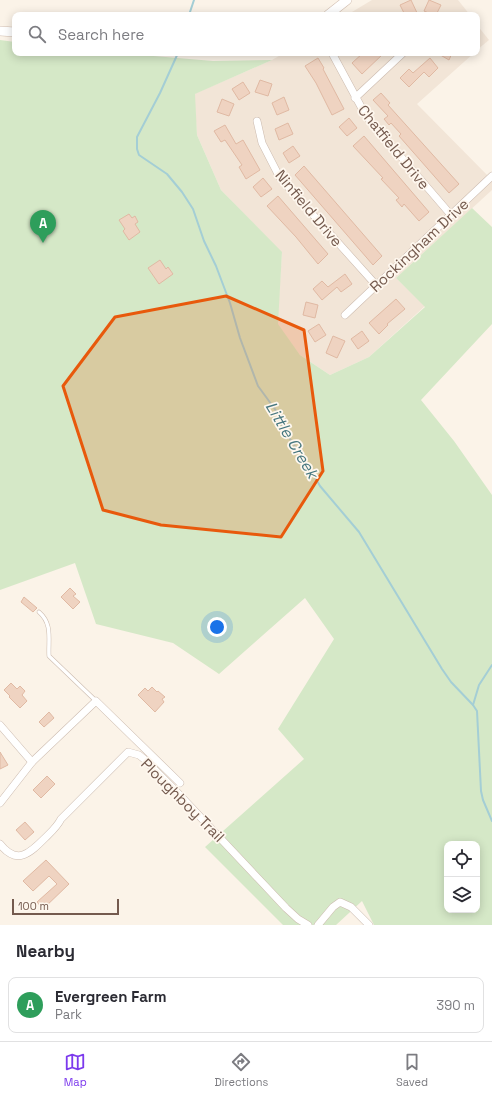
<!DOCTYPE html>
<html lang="en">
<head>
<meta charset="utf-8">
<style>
  body { margin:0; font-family:"Space Grotesk",sans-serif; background:#f2f2f3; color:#2b2b33 }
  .controls { position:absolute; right:12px; bottom:12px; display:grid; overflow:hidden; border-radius:8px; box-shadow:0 2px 10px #0003 }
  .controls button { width:36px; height:36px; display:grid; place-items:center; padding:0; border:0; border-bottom:1px solid #e1e1e2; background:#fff; color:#2b2b33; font:20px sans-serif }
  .scale { position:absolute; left:12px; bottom:10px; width:107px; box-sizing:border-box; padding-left:4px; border:2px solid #745a4e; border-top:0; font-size:11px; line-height:14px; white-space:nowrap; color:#745a4e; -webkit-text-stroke:3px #fef7ee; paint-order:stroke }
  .you { position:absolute; left:217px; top:627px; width:14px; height:14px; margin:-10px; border:3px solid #fff; border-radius:50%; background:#1a73e8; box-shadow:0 0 0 6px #1a73e833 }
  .badge { display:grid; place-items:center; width:26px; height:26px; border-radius:50%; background:#7c3aed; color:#fff; font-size:13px; font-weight:700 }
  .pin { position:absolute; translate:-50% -33px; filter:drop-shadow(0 1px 2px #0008) }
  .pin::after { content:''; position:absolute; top:21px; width:14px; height:12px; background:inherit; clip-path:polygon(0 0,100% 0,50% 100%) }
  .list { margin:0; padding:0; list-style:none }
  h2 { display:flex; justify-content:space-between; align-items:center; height:52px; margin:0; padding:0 16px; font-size:17px }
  h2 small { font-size:13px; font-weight:400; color:#7c7c81 }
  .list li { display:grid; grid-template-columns:26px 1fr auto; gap:12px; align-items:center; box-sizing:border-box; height:56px; margin:0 8px 8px; padding:0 8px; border:1px solid #e1e1e2; border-radius:8px }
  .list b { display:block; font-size:15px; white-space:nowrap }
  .list p { margin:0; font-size:13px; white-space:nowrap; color:#7c7c81 }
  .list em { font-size:13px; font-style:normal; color:#7c7c81 }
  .icon { flex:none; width:22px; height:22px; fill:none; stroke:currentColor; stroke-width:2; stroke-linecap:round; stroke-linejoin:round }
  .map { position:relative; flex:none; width:492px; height:925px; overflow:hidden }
  .search { position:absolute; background:#fff; box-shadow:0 2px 10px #0003; left:12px; right:12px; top:12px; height:44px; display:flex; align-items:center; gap:10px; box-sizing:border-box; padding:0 14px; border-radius:8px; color:#7c7c81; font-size:15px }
  .sheet { height:116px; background:#fff }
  nav { display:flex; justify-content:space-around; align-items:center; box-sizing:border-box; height:56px; border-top:1px solid #e1e1e2; background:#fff; font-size:11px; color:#7c7c81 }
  nav a { display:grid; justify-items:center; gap:2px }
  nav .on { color:#7c3aed }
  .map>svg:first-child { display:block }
  .residential { fill:#f2e5d7 }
  .green { fill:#d5e8c7; fill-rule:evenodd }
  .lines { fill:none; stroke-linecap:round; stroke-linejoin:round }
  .stream { stroke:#a4ced5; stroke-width:2 }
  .building { fill:#efd3c1; stroke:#e0b9a3 }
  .lane-casing { stroke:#ccbbaf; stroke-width:4.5 }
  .street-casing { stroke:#ccbbaf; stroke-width:8 }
  .secondary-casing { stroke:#d1bdaf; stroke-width:10 }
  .lane { stroke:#fff; stroke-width:3.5 }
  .street { stroke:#fff; stroke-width:7 }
  .secondary { stroke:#fff; stroke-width:9 }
  .marked { fill:#e8590c; fill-opacity:0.2; stroke:#e8590c; stroke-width:3; stroke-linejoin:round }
  .labels { text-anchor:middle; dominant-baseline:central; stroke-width:3.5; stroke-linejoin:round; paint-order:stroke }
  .street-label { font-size:15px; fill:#745a4e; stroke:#fef7ee }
  .water-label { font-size:16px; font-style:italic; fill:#45767f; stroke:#fef7ee }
</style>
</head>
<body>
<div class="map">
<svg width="492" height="925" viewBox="0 0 492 925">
  <rect width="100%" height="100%" fill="#fbf3e8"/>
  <g class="residential">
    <polygon points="372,0 458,0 470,15 347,15"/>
    <polygon points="477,25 489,40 477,50"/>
    <polygon points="284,53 474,53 417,104 492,180 492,190 396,278 425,306 369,357 330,375 300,355 277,324 282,253 221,190 197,135 194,94 272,60"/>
  </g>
  <path class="green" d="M0,40L15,42V53H118L213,61L272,60L195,94L197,135L221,190L282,252L278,324L300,355L330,375L369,357L425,307L396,278L472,208L492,227V324L421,400L454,441L492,495V925H374L362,901L336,925H283L205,847L304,759L278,729L334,639L305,598L219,674L173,643L96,624L75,563L0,590ZM447,844H477V910H447Z"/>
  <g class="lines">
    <g class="stream">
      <polyline points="189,15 194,0"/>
      <polyline points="178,53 160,93 137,137 137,149 139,155 167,174 182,192 193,209 204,241 216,266 230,303 240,338 258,386 277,412 283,428 290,439 309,467 320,486 359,532 442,669 451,682 473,705 477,711 481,791 483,800 492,821"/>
      <polyline points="473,705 479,685 492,665"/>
    </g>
  </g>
  <g class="building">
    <polygon points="411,0 418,15 405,15 400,5"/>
    <polygon points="429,0 441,5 436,15 433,15 424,11"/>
    <polygon points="363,53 384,53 362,74 352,63"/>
    <polygon points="437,53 452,53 449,60"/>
    <polygon points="318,58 324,68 323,69 344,109 332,115 316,83 305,66"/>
    <polygon points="430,58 438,68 429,77 424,72 409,87 400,78 409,69 413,73"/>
    <polygon points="260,80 272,84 268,96 255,92"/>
    <polygon points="243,82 250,93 239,100 232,89"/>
    <polygon points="381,93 390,103 388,105 459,184 449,193 399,136 401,134 391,123 389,125 384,119 388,116 373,100"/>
    <polygon points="284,97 289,110 277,115 272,103"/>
    <polygon points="222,99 234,104 229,116 217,112"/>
    <polygon points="349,118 357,128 347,136 339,127"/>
    <polygon points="288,123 293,134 279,140 275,129"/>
    <polygon points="225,125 236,144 243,140 260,170 246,179 239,167 242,165 225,140 221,142 214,131"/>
    <polygon points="364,136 429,212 419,221 404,204 402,207 396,200 399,198 381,179 383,178 353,146"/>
    <polygon points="293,146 300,156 289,163 283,153"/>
    <polygon points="304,166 382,256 373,265 295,175"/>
    <polygon points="263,178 272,189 261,197 253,187"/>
    <polygon points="278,196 328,254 318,264 296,237 267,206"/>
    <polygon points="129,214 132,218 135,216 138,222 135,224 140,232 129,240 123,231 125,229 119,220"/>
    <polygon points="160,260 166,269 168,267 173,274 159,284 148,268"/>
    <polygon points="345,274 352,284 341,292 337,287 322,300 313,289 322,281 328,287"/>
    <polygon points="396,299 405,309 387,324 388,325 379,334 369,323"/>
    <polygon points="306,302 318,305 315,318 303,315"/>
    <polygon points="319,324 326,335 315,342 308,331"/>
    <polygon points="362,331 369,341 358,349 351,339"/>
    <polygon points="333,336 345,341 337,358 326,353"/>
    <polygon points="70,588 76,594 73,596 80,602 73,609 61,597"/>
    <polygon points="24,597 37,608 33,612 21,602"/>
    <polygon points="11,683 17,689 20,686 25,691 22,695 27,701 20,708 9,697 10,696 4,690"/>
    <polygon points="152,687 157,692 158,691 165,697 162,699 164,702 155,712 138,695 145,688 148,691"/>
    <polygon points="49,712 54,718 44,727 39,722"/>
    <polygon points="0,752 8,765 0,769"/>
    <polygon points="47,776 55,784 41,798 33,790"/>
    <polygon points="25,822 34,832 25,840 16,830"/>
    <polygon points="46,860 69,884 43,909 37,902 57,884 49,876 33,891 23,881"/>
  </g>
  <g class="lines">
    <defs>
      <path id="lane" d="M39,612C53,624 48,640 49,656L96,701"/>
      <g id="street">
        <polyline points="332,53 366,116 451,215"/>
        <polyline points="355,98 403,53"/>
        <polyline points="257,121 262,143 280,178 376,285"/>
        <polyline points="345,315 492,176"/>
        <polyline points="0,725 32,762"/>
        <polyline points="0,803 32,762 96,701 180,783"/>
        <path d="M0,844C17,866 30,853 45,838C51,832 57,827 61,819L128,752L139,755L144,759L174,789L286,908L298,919L308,925"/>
        <polyline points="318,925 333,907 340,902 351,907 369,925"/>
      </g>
      <g id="secondary">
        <polyline points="328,15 347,0"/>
        <polyline points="0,31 15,32"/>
      </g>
    </defs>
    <use href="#lane" class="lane-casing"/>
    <use href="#street" class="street-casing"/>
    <use href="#secondary" class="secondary-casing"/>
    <use href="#lane" class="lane"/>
    <use href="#street" class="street"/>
    <use href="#secondary" class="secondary"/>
  </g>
  <path class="marked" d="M226,296L304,330L323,471L281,537L161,525L103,510L63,386L115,317Z"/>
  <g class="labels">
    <g class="street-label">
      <text transform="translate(394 147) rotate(51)">Chatfield Drive</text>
      <text transform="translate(309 208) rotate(50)">Ninfield Drive</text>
      <text transform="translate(419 245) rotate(-43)">Rockingham Drive</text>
      <text transform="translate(183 800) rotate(45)">Ploughboy Trail</text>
    </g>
    <g class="water-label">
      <text transform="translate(292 440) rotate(59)">Little Creek</text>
    </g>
  </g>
</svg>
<div class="controls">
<button><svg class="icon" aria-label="locate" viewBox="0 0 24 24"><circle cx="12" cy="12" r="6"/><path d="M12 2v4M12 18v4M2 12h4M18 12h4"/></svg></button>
<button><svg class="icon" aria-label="layers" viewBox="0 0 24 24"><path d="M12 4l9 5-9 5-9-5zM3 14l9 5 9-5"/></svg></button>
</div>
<div class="scale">100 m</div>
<div class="you"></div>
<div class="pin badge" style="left:43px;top:243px;background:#2e9e5b">A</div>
<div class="search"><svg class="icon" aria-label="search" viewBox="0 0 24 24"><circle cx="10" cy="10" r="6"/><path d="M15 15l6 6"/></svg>Search here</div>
</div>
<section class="sheet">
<h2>Nearby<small></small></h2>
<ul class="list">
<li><span class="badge" style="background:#2e9e5b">A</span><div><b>Evergreen Farm</b><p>Park</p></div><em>390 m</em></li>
</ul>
</section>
<nav>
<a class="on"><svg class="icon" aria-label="map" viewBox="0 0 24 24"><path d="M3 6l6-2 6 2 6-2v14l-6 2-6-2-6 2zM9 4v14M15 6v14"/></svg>Map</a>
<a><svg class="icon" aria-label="directions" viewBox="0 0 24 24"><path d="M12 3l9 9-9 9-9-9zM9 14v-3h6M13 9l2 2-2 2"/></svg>Directions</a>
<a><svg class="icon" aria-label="saved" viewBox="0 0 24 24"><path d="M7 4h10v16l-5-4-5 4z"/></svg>Saved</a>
</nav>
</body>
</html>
